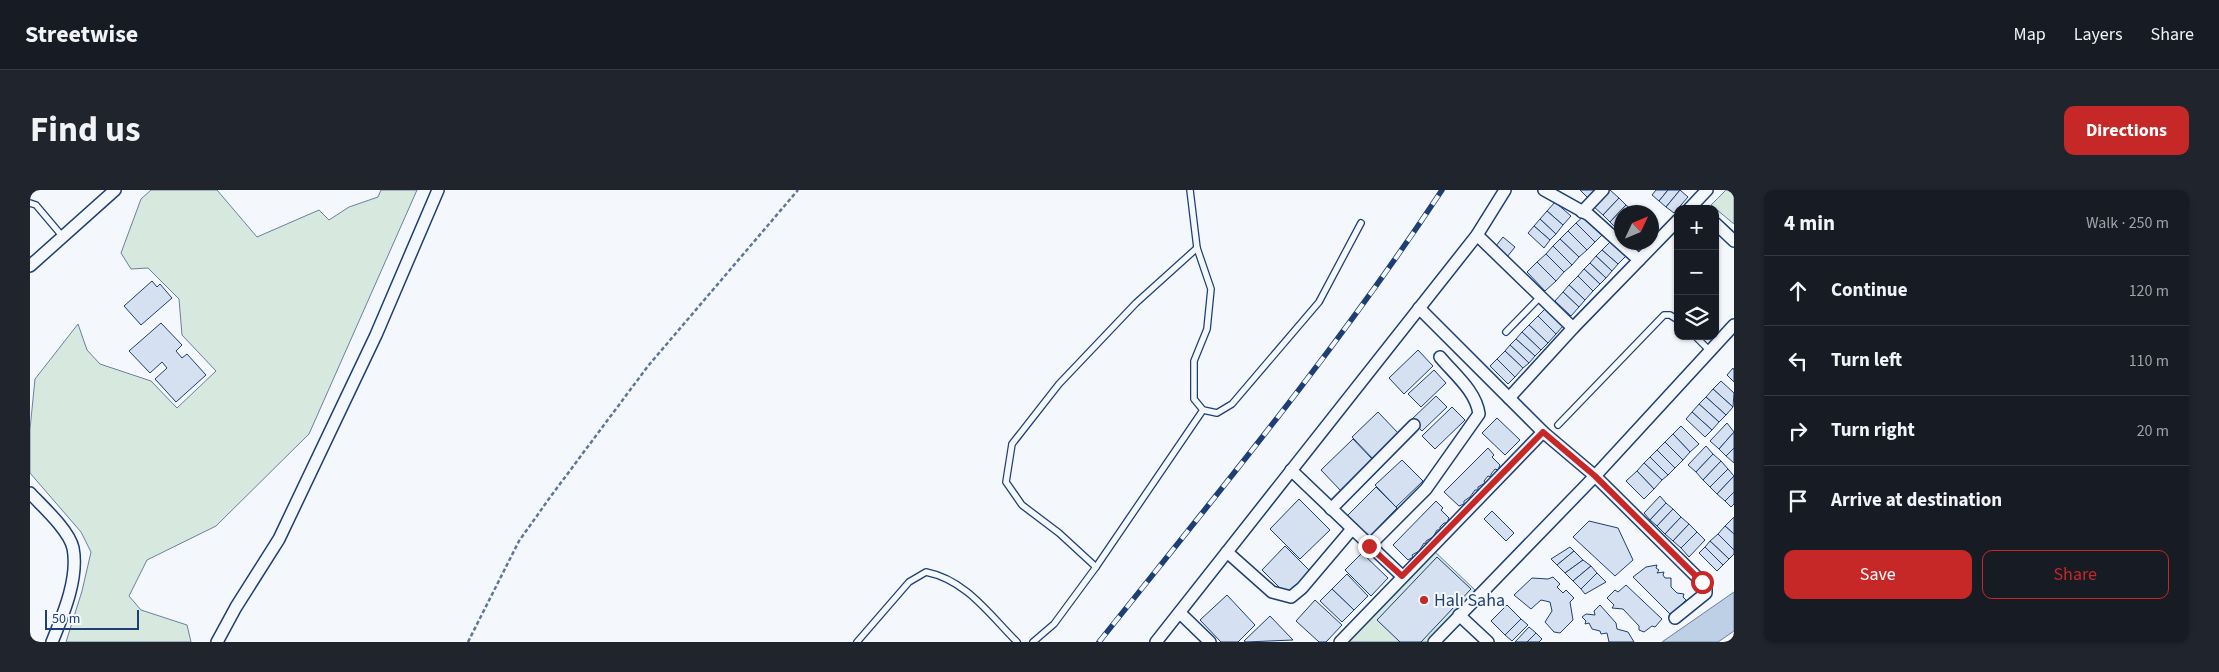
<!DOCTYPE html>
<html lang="en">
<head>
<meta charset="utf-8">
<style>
  body { margin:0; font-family:"Source Sans 3",sans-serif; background:#20242c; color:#f1f3f6 }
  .controls { position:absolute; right:15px; top:15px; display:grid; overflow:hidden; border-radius:10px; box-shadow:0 1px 4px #0004 }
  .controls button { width:45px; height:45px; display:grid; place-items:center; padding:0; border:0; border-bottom:1px solid #363941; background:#171b24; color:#f1f3f6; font:25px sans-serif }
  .compass { position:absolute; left:1584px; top:15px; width:45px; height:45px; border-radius:50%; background:#171b24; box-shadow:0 1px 4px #0004; rotate:46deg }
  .scale { position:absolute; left:15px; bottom:12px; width:94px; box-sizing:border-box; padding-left:5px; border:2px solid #1d3f73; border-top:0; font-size:14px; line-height:18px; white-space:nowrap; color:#1d3f73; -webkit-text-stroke:4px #f4f7fb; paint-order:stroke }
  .stop { position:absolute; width:15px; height:15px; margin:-11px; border:4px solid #c62828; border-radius:50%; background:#fff }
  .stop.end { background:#c62828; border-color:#fff; box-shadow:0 1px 5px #0008 }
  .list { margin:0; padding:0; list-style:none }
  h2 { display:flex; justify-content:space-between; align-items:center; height:65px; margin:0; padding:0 20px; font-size:21px }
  h2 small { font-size:16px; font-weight:400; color:#9ea1a6 }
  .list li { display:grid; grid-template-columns:32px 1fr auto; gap:15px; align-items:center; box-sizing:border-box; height:70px; padding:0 20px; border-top:1px solid #363941 }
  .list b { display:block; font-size:19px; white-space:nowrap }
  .list em { font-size:16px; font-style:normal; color:#9ea1a6 }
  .actions { display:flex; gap:10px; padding:15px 20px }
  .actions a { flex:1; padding:11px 0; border:1px solid #c62828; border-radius:10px; text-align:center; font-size:18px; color:#c62828 }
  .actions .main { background:#c62828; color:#fff }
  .icon { flex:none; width:28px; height:28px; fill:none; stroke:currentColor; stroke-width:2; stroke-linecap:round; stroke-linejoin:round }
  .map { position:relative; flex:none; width:1704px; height:452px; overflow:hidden; border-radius:10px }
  header { display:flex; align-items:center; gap:30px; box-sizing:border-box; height:70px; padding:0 25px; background:#171b24; border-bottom:1px solid #363941 }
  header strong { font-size:24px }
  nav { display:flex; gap:28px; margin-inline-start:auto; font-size:18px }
  .intro { display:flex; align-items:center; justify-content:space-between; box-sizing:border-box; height:120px; padding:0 30px }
  h1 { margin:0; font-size:35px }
  .button { padding:12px 22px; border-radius:10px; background:#c62828; color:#fff; font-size:18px; font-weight:700 }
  main { display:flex; gap:30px; padding:0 30px }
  aside { flex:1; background:#171b24; border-radius:10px; box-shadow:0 1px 4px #0004 }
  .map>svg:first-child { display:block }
  .green { fill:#d7e8df; stroke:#687fa3 }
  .water { fill:#bed0e5; stroke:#687fa3 }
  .building { fill:#d5e0f0; stroke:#1d3f73 }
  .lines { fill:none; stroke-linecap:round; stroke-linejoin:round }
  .service-casing { stroke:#1d3f73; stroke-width:8 }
  .minor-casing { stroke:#1d3f73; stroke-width:14 }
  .path { stroke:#5e769c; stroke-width:2.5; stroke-dasharray:4 2.5; stroke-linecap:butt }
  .service { stroke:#f4f7fb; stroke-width:5.5 }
  .minor { stroke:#f4f7fb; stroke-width:11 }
  .rail-casing { stroke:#1d3f73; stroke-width:5.5 }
  .rail { stroke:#f4f7fb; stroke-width:4; stroke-dasharray:11; stroke-linecap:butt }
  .route { stroke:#c62828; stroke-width:6 }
  .poi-dot { fill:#c62828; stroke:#f4f7fb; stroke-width:2 }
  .labels { text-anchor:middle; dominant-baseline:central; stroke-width:4; stroke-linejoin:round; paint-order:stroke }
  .poi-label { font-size:18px; fill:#1d3f73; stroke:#f4f7fb; text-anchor:start }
</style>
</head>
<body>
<header>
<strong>Streetwise</strong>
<nav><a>Map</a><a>Layers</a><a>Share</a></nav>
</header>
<div class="intro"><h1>Find us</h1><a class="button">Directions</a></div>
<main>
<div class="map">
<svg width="1704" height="452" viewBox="0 0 1704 452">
  <rect width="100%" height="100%" fill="#f4f7fb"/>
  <g class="green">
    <polygon points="121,0 187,0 227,47 289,20 299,30 319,17 348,7 351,0 387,0 279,244 186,336 117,370 99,406 111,420 157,435 161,452 36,452 52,401 61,362 51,342 0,283 0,239 5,189 48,134 57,160 70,174 121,191 147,218 186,181 152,145 149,109 118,78 101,79 91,63 111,9"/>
    <polygon points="1696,0 1704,0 1704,34 1681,15"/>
    <polygon points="1401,358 1445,400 1398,452 1310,452"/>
  </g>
  <polygon class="water" points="1704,402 1704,441 1688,452 1632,452"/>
  <g class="building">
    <polygon points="1550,0 1565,0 1566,1 1559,9"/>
    <polygon points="1580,0 1589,8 1573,25 1564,17"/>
    <polygon points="1626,0 1638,0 1629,11 1622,5"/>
    <polygon points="1638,0 1650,0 1636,17 1629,11"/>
    <polygon points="1650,0 1658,7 1644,23 1636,17"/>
    <polygon points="1589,8 1596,15 1580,32 1573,25"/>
    <polygon points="1525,12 1541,26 1533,35 1517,21"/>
    <polygon points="1596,15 1604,22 1592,22 1590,42 1580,32"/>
    <polygon points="1517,21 1533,35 1526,44 1510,29"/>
    <polygon points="1554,26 1573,44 1565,52 1546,33"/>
    <polygon points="1510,29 1526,44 1520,50 1504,36"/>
    <polygon points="1546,33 1565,52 1557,60 1538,41"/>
    <polygon points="1504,36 1520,50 1514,58 1498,43"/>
    <polygon points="1538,41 1557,60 1549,67 1530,49"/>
    <polygon points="1473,47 1485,57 1477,67 1465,57"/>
    <polygon points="1530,49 1549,67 1542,75 1523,56"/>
    <polygon points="1580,52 1596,66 1588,74 1572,60"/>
    <polygon points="1601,52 1614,52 1608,59"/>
    <polygon points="1523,56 1542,75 1534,82 1516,64"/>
    <polygon points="1572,60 1588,74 1582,81 1566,66"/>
    <polygon points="1516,64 1534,82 1526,91 1507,72"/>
    <polygon points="1566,66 1582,81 1576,88 1560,73"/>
    <polygon points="1507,72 1526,91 1515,101 1497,82"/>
    <polygon points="1560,73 1576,88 1570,94 1554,79"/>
    <polygon points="1554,79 1570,94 1563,101 1548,86"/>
    <polygon points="1548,86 1563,101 1555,110 1539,95"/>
    <polygon points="122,91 127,97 130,94 142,108 111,135 94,116"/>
    <polygon points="1539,95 1555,110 1549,117 1533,102"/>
    <polygon points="1533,102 1549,117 1541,126 1525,111"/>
    <polygon points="1515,119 1533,136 1526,144 1508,126"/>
    <polygon points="1508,126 1526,144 1518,153 1499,135"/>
    <polygon points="131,133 152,155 146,161 152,168 157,164 176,185 146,212 125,189 137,178 132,172 120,183 99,161"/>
    <polygon points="1499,135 1518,153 1511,160 1492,142"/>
    <polygon points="1492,142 1511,160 1505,166 1486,149"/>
    <polygon points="1486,149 1505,166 1499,173 1480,155"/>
    <polygon points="1480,155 1499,173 1493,178 1475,161"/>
    <polygon points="1388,160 1403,176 1374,204 1359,188"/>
    <polygon points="1475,161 1493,178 1485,187 1467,169"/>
    <polygon points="1467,169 1485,187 1478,194 1460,176"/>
    <polygon points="1703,178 1704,180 1704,192 1697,185"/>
    <polygon points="1404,180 1416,193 1391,217 1378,204"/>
    <polygon points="1691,191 1704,203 1703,217 1683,199"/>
    <polygon points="1683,199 1703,217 1696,225 1676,207"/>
    <polygon points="1406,206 1417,217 1392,241 1381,230"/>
    <polygon points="1676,207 1696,225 1689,232 1669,214"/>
    <polygon points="1669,214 1689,232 1682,240 1662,222"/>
    <polygon points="1422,217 1435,230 1405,259 1392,246"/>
    <polygon points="1348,222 1369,244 1343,269 1322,247"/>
    <polygon points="1662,222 1682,240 1675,247 1656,229"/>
    <polygon points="1467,228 1490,250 1475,265 1452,243"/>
    <polygon points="1697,233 1704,242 1689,259 1680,251"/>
    <polygon points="1651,236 1669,254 1660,262 1643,244"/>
    <polygon points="1704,242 1704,258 1696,266 1689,259"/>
    <polygon points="1643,244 1660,262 1653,270 1635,252"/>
    <polygon points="1323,249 1343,270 1311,301 1291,280"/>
    <polygon points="1635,252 1653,270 1645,278 1627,260"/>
    <polygon points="1676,256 1683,264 1666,282 1658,275"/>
    <polygon points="1458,258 1464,265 1462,267 1470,275 1468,280 1465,279 1461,284 1461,287 1458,286 1454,291 1455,293 1448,297 1448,300 1445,300 1440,307 1434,311 1434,314 1429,316 1414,302"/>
    <polygon points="1704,258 1704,273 1696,266"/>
    <polygon points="1627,260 1645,278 1638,285 1620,267"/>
    <polygon points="1683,264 1691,271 1673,290 1666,282"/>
    <polygon points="1620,267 1638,285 1632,290 1614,273"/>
    <polygon points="1372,270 1393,291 1366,317 1345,295"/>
    <polygon points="1691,271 1698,279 1680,297 1673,290"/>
    <polygon points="1614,273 1632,290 1624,299 1607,281"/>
    <polygon points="1698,279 1704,286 1687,304 1680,297"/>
    <polygon points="1607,281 1624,299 1614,309 1596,291"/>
    <polygon points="1704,286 1704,302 1695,311 1687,304"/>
    <polygon points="1346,297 1367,318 1338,348 1317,326"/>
    <polygon points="1704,302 1704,314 1701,317 1695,311"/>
    <polygon points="1630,306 1636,313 1620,330 1614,323"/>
    <polygon points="1269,309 1300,340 1270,369 1240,339"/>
    <polygon points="1406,311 1413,318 1411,320 1419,328 1417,333 1414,333 1410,337 1410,340 1407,340 1403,347 1396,351 1396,354 1394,353 1389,361 1382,365 1383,367 1378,370 1363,355"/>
    <polygon points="1636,313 1643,319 1627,336 1620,330"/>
    <polygon points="1643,319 1651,327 1635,344 1627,336"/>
    <polygon points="1462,321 1484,343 1476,351 1454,329"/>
    <polygon points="1651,327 1659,334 1643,351 1635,344"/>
    <polygon points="1704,327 1704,344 1695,336"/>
    <polygon points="1559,331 1588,338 1603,370 1585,386 1543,347"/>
    <polygon points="1659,334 1667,342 1651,358 1643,351"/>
    <polygon points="1695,336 1704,344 1704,360 1688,344"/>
    <polygon points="1667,342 1675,350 1659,367 1651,358"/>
    <polygon points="1688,344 1704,360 1704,364 1699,369 1680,351"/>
    <polygon points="1680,351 1699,369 1693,375 1675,357"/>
    <polygon points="1255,356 1280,381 1257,405 1232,380"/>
    <polygon points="1540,357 1544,361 1527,375 1521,369"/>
    <polygon points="1675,357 1693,375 1687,381 1669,363"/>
    <polygon points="1544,361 1553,370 1535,383 1527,375"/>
    <polygon points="1332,363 1358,388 1341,406 1315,380"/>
    <polygon points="1407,367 1441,399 1391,452 1370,452 1347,430"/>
    <polygon points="1553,370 1561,376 1543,391 1535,383"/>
    <polygon points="1627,375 1626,378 1629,380 1627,383 1634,382 1633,385 1635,388 1641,388 1641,397 1647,403 1654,404 1653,407 1656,410 1641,425 1603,387 1616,377"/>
    <polygon points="1561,376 1567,383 1551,399 1543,391"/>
    <polygon points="1567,383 1576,392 1555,404 1551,399"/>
    <polygon points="1317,384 1338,406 1324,420 1302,399"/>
    <polygon points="1523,387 1530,394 1527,397 1533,403 1536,400 1544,408 1540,412 1543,430 1530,443 1524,442 1515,432 1522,421 1520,412 1511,410 1501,419 1484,405 1502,388 1518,389"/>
    <polygon points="1596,395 1632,429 1625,437 1622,436 1614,442 1609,440 1609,436 1593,419 1582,418 1584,415 1577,408 1585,400 1588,402"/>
    <polygon points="1302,399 1324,420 1312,432 1290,411"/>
    <polygon points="1197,405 1225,435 1208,452 1191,452 1170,430"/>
    <polygon points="1285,410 1312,435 1296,452 1289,452 1266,431"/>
    <polygon points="1477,415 1491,429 1475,445 1461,431"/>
    <polygon points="1570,415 1586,433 1587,439 1598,442 1604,452 1579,452 1577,443 1571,444 1570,441 1562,439 1559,433 1555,434 1556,431 1552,427 1556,424 1565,425 1564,421"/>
    <polygon points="1240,426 1263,450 1216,452 1214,451"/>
    <polygon points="1491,429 1498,435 1482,451 1475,445"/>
    <polygon points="1499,437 1506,443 1497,452 1485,452"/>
    <polygon points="1506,443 1512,449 1509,452 1497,452"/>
  </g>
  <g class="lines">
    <defs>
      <g id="service">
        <polyline points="1160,0 1167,58 1181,99 1177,139 1164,171 1164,209 1173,220 1187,223 1202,214 1289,112 1331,33"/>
        <polyline points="0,13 6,15 33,47"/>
        <polyline points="1476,142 1511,106"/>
        <polyline points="1665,146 1680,161"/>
        <polyline points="1528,235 1634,125 1640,125 1648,130"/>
        <polyline points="1066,377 1029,343 992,315 976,292 982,254 1029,194 1106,113 1167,58"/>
        <path d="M827,452L879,392L896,382C936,390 959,424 987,452"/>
        <polyline points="1003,452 1024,434 1066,377 1173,220"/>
      </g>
      <g id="minor">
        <polyline points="1514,0 1559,25 1609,70"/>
        <polyline points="1659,19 1677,0"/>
        <polyline points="1552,22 1573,0"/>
        <polyline points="1685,33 1704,51"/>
        <polyline points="1447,45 1543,138"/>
        <polyline points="0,76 85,0"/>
        <polyline points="1389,118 1513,242 1565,286 1672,392 1676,399 1676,403 1645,428"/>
        <polyline points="1479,208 1543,138 1648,30"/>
        <polyline points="1261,280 1372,386"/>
        <path d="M0,303C12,316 39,340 43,358C49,388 33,425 22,452"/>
        <polyline points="1301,319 1384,235"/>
        <path d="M1339,356L1396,299L1449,224C1446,201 1424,184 1410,167"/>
        <polyline points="1197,362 1242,402 1261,407 1272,398 1322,339"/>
        <polyline points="1150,423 1180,452"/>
        <polyline points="1429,425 1458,452"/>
        <polyline points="187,452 206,417 249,349 346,145 408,0"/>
        <polyline points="1126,452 1447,45 1475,0"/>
        <polyline points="1310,452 1513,242"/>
        <polyline points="1404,452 1565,286 1704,135"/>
      </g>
    </defs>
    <use href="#service" class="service-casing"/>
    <use href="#minor" class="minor-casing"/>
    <polyline class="path" points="438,452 489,351 521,306 618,176 768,0"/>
    <use href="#service" class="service"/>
    <use href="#minor" class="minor"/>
    <defs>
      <path id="rail" d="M1069,452C1187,304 1308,158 1412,0"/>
    </defs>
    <use href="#rail" class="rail-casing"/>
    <use href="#rail" class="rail"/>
  </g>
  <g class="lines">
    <polyline class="route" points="1339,356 1372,386 1513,242 1565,286 1672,392"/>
  </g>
  <circle class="poi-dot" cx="1394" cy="410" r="5"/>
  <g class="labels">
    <g class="poi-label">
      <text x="1404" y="410">Halı Saha</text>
    </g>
  </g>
</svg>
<div class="controls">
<button>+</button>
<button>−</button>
<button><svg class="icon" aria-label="layers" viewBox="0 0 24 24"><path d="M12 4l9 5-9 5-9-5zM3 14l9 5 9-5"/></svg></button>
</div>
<svg class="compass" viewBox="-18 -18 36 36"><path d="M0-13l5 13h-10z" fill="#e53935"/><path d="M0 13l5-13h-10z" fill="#9ea1a6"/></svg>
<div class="scale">50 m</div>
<div class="stop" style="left:1672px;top:392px"></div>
<div class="stop end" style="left:1339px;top:356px"></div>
</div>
<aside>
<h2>4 min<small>Walk · 250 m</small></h2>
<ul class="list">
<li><svg class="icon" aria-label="ahead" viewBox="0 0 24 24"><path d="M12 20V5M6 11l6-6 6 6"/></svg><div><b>Continue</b></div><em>120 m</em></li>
<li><svg class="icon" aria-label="left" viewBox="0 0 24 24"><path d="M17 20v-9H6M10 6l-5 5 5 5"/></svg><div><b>Turn left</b></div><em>110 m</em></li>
<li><svg class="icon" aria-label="right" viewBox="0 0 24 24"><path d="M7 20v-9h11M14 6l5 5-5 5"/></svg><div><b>Turn right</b></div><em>20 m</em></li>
<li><svg class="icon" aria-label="arrive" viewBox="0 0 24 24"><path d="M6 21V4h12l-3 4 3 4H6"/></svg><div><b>Arrive at destination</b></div></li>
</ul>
<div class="actions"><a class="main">Save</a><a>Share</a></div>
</aside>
</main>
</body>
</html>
